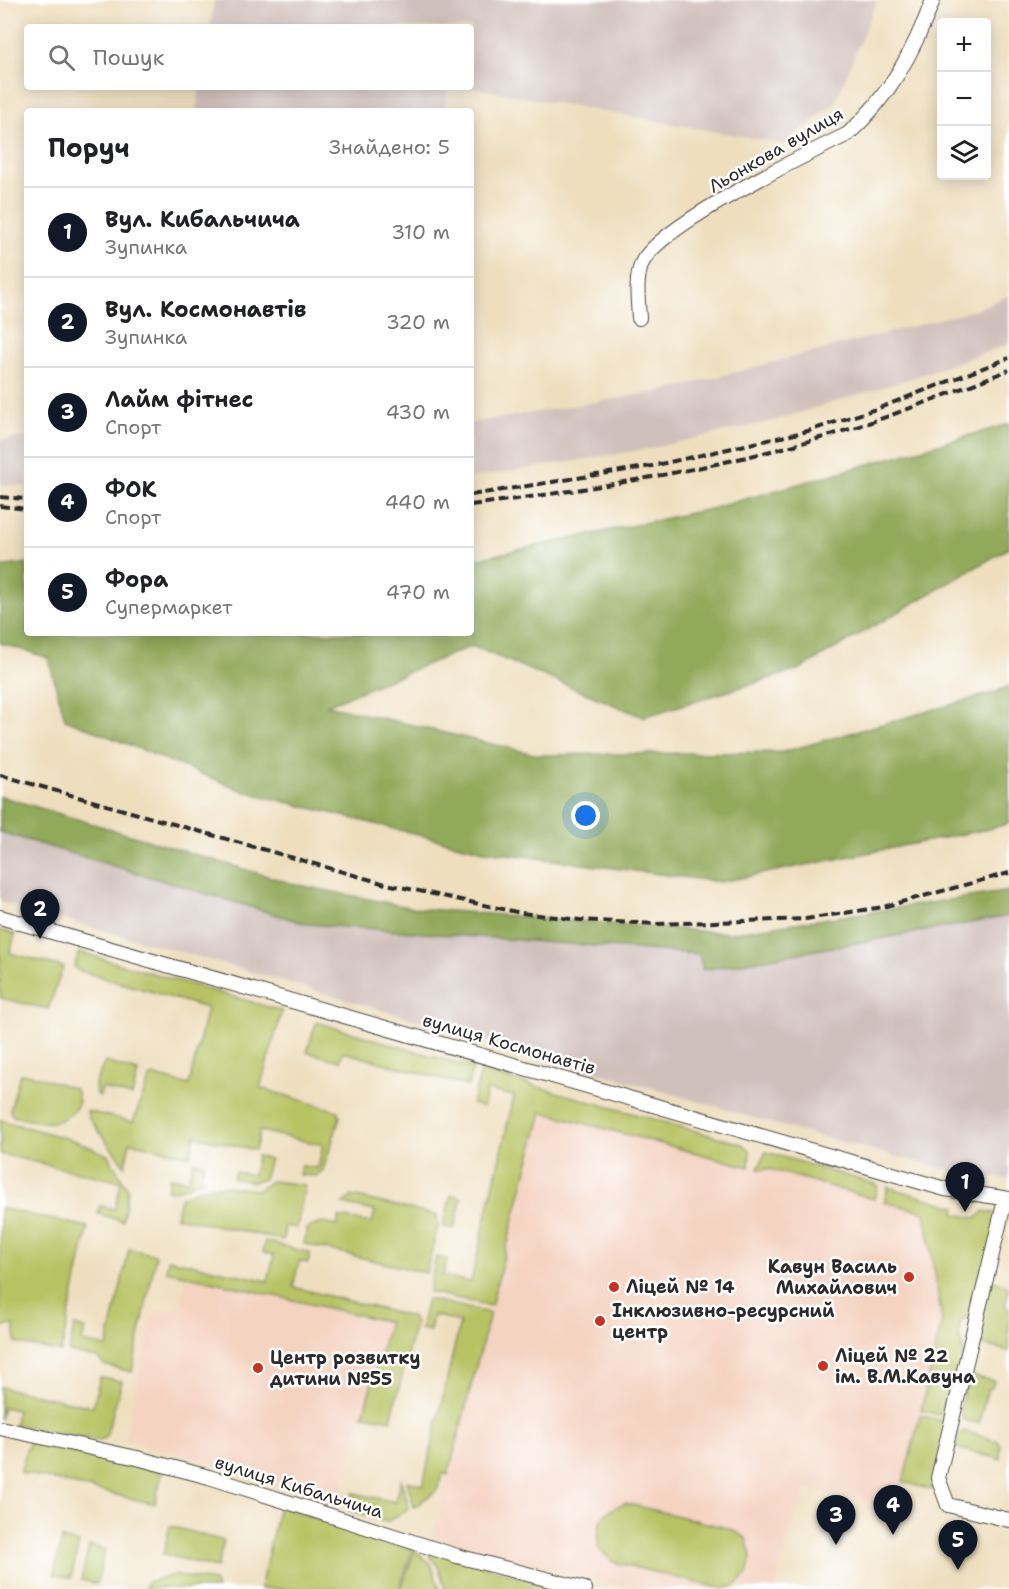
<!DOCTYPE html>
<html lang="uk">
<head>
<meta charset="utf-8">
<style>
  body { margin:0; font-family:"Shantell Sans",sans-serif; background:#f2f2f2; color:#202124 }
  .controls { position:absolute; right:18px; top:18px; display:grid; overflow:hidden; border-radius:6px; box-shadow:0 3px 15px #0003 }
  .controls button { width:54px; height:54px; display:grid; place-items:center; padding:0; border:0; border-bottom:2px solid #e0e0e0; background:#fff; color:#202124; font:30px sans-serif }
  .you { position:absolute; left:586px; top:816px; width:21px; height:21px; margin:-15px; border:4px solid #fff; border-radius:50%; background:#1a73e8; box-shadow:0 0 0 9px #1a73e833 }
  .badge { display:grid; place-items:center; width:39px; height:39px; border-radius:50%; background:#111827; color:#fff; font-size:20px; font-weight:700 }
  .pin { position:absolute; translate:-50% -50px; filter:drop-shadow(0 2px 3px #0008) }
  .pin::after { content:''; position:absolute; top:32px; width:21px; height:18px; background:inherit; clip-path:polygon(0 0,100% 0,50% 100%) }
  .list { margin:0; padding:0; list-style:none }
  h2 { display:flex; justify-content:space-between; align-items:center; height:78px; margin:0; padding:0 24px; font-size:26px }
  h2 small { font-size:20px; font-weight:400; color:#757577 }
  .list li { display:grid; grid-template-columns:39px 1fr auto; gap:18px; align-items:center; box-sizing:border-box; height:90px; padding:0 24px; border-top:2px solid #e0e0e0 }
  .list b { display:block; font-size:22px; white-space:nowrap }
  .list p { margin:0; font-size:20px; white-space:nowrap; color:#757577 }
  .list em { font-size:20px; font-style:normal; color:#757577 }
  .icon { flex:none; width:33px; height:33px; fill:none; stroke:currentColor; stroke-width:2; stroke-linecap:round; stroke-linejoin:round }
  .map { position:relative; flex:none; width:1009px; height:1589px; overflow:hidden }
  .search { position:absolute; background:#fff; box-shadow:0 3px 15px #0003; left:24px; top:24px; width:450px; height:66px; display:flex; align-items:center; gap:15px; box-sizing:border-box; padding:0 21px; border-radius:6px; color:#757577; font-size:22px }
  .panel { position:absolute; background:#fff; box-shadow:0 3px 15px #0003; left:24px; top:108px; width:450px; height:528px; border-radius:6px }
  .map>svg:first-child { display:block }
  .built { fill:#f4d3c1 }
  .industrial { fill:#d0c0bc }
  .green { fill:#b7c364; stroke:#717748; stroke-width:1.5 }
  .forest { fill:#91a95a; stroke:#5e6a42; stroke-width:1.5 }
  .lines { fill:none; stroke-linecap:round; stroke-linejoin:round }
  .minor-casing { stroke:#484641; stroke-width:16 }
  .minor { stroke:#fff; stroke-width:14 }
  .rail { stroke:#2b2b2b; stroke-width:4; stroke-dasharray:9 4.5; stroke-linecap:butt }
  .poi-dot { fill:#c8321e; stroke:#fff; stroke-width:2 }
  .labels { text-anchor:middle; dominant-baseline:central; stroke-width:5; stroke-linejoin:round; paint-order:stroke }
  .street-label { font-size:18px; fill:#2b2b2b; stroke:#fff }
  .poi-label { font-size:18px; font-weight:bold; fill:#2b2b2b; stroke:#fff; text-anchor:start }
</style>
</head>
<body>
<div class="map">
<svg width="1009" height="1589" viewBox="0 0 1009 1589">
  <rect width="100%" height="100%" fill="#fff"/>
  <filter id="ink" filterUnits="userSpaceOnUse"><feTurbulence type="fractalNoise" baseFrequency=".0167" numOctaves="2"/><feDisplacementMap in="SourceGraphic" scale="12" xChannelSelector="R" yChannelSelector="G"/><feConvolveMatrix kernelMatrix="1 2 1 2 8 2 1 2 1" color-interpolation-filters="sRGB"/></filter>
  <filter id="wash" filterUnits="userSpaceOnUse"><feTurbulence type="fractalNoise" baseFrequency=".008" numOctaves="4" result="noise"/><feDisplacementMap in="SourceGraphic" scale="24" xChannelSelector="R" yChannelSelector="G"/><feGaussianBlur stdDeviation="1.35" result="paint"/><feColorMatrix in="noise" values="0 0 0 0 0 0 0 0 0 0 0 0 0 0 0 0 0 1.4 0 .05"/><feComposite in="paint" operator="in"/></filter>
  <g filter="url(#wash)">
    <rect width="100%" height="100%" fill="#eedebe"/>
    <g class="built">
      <polygon points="542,1111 925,1212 942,1321 900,1493 904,1505 890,1502 889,1507 805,1490 801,1509 794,1510 776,1589 633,1589 432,1538"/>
      <polygon points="188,1276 389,1322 340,1497 124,1441 153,1313 180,1307"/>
    </g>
    <g class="industrial">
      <polygon points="214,0 877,0 835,103 784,144 468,87 471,87 471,27 210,27"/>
      <polygon points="200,87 448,87 444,111 196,111"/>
      <polygon points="1009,295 1009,344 912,378 773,421 647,449 471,478 471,423 667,390 975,310"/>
      <polygon points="27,437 27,486 0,485 0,440"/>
      <polygon points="0,832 307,924 700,954 704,970 1009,916 1009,1179 961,1173 799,1131 203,958 0,902"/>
    </g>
    <g class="green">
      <polygon points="0,930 15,934 10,953 63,967 48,1009 0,998"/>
      <polygon points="79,952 282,1011 260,1088 338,1111 340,1117 323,1170 317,1176 299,1175 301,1166 318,1168 323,1145 260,1131 255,1150 195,1136 190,1156 130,1142 125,1166 88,1117 87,1111 133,1122 150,1077 155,1076 189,1085 207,1008 77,970 74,967"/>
      <polygon points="316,1022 473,1068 468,1086 343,1052 340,1061 307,1052"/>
      <polygon points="105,1062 138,1072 132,1096 102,1088 100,1096 96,1094 95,1084"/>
      <polygon points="481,1071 742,1144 750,1150 749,1167 542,1112 491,1306 429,1292 436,1257 447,1259 443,1276 471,1282 514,1096 487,1090 483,1107 472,1104"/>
      <path d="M20,1074L32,1075L76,1089L79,1102C66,1130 38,1123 13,1116L10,1110Z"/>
      <polygon points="0,1120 76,1141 108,1155 128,1189 123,1221 98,1214 100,1206 115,1209 121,1182 0,1154"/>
      <polygon points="766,1152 878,1185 874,1199 769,1169 758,1169"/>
      <polygon points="257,1156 270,1159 264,1179 252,1182 233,1178 235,1172 253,1175"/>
      <polygon points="193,1161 204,1163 201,1180 175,1191 167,1190 170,1177 188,1181"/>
      <path d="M271,1181L305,1185L297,1228L285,1226L283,1240L176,1217L180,1198C216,1178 220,1187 258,1190Z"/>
      <path d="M888,1187L956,1207L955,1214L977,1218L984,1211L999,1214L973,1319L964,1318C954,1330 962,1341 964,1354C966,1369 954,1402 951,1418L921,1410L942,1321L925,1212L884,1202Z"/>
      <polygon points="451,1195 462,1198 454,1229 443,1227"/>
      <polygon points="352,1196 436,1215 438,1227 426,1273 304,1244 307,1228 323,1223 337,1226 339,1217 372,1223 375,1211 342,1204"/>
      <polygon points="0,1208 88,1227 61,1352 16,1343 14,1325 0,1327"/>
      <polygon points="265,1241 310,1253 308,1263 299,1261 293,1287 412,1317 415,1324 391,1420 363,1415 389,1322 166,1271 168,1259 268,1281 274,1255 263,1252"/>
      <polygon points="129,1249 156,1255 132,1372 104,1365 98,1358 69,1352 74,1326 85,1329 82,1342 107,1347"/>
      <polygon points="990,1280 1007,1285 1009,1290 1005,1306 1009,1307 1009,1351 975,1343"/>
      <polygon points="427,1299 490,1313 448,1475 443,1473 437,1490 414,1507 407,1481 423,1485 460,1322 433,1315 430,1331 420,1329"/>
      <polygon points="968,1375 994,1381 992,1387 987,1391 979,1423 964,1420 960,1411"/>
      <polygon points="100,1377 122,1381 106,1437 99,1441 15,1425 17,1410 3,1407 0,1419 0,1387 93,1407"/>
      <polygon points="920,1415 950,1423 932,1490 903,1482"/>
      <polygon points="964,1431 998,1441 1001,1446 1000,1459 955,1448 957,1436"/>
      <polygon points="29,1442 162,1472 155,1504 20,1472"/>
      <polygon points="401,1479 409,1509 386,1522 349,1510 353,1493 396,1502"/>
      <path d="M625,1503L731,1529L746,1538L751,1557L747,1574L735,1586L723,1589L613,1562L598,1548C598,1522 599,1513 625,1503Z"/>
      <polygon points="279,1506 413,1549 399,1589 260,1589"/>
      <polygon points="170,1526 224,1541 217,1568 163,1554"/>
      <polygon points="62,1539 79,1543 71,1578 54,1574"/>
      <polygon points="89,1546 105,1549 97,1584 81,1580"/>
      <polygon points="415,1550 431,1564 440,1589 401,1589"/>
      <polygon points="426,1550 565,1589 445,1589 439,1568"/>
      <polygon points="174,1575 214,1581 217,1589 145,1588 147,1582"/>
    </g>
    <g class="forest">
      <polygon points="1009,424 1009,548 798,670 643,717 472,646 327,705 538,755 783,752 996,692 1009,686 1009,823 994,828 720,882 484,851 246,792 65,719 48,658 0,643 0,567 27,563 27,633 471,633 471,560 714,508"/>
      <polygon points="0,796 294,884 413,908 728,933 1009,891 1009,916 703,970 699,954 307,924 0,832"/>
    </g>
  </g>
  <g filter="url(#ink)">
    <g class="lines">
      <defs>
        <g id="minor">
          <path d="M639,318C638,301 635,279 642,263C658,226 807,154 848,134C889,97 914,51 933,0"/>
          <polyline points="0,917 945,1189 1009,1199"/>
          <polyline points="1005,1200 938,1478 948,1505 1009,1520"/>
          <polyline points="0,1428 137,1458 209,1477 457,1556 585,1589"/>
        </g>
      </defs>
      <use href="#minor" class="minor-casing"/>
      <use href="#minor" class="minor"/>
      <g class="rail">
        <polyline points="471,495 652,466 808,431 879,408 1009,358"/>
        <polyline points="0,497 27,499"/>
        <path d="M471,505C588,490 707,470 820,438C884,420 947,394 1009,370"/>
        <polyline points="0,506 27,509"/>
        <polyline points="0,775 382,883 521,913 580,920 655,924 806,919 883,907 1009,873"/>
      </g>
    </g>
  </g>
  <g class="poi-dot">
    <circle cx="909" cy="1277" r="6"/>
    <circle cx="614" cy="1287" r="6"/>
    <circle cx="600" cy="1321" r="6"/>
    <circle cx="823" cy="1366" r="6"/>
    <circle cx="258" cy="1368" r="6"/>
  </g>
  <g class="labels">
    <g class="street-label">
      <text transform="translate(776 150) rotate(-30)">Льонкова вулиця</text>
      <text transform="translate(509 1044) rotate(16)">вулиця Космонавтів</text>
      <text transform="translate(299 1487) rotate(17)">вулиця Кибальчича</text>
    </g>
    <g class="poi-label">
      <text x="897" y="1267" text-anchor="end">Кавун Василь<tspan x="897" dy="21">Михайлович</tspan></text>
      <text x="626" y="1287">Ліцей № 14</text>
      <text x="612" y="1311">Інклюзивно-ресурсний<tspan x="612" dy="21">центр</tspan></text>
      <text x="835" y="1356">Ліцей № 22<tspan x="835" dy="21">ім. В.М.Кавуна</tspan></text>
      <text x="270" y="1358">Центр розвитку<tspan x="270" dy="21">дитини №55</tspan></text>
    </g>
  </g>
</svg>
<div class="controls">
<button>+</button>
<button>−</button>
<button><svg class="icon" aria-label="layers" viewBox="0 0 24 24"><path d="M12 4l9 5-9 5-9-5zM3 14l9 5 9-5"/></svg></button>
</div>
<div class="you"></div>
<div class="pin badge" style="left:965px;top:1212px">1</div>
<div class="pin badge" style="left:40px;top:939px">2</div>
<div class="pin badge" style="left:836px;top:1545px">3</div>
<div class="pin badge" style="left:893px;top:1535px">4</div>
<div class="pin badge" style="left:958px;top:1570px">5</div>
<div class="search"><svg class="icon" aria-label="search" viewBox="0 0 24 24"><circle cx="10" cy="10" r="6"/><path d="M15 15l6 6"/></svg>Пошук</div>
<section class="panel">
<h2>Поруч<small>Знайдено: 5</small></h2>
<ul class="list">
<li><span class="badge">1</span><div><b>Вул. Кибальчича</b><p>Зупинка</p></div><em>310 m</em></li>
<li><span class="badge">2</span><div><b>Вул. Космонавтів</b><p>Зупинка</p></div><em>320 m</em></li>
<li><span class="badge">3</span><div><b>Лайм фітнес</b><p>Спорт</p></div><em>430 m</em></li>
<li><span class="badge">4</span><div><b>ФОК</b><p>Спорт</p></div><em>440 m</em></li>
<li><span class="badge">5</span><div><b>Фора</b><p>Супермаркет</p></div><em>470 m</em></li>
</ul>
</section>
</div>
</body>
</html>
